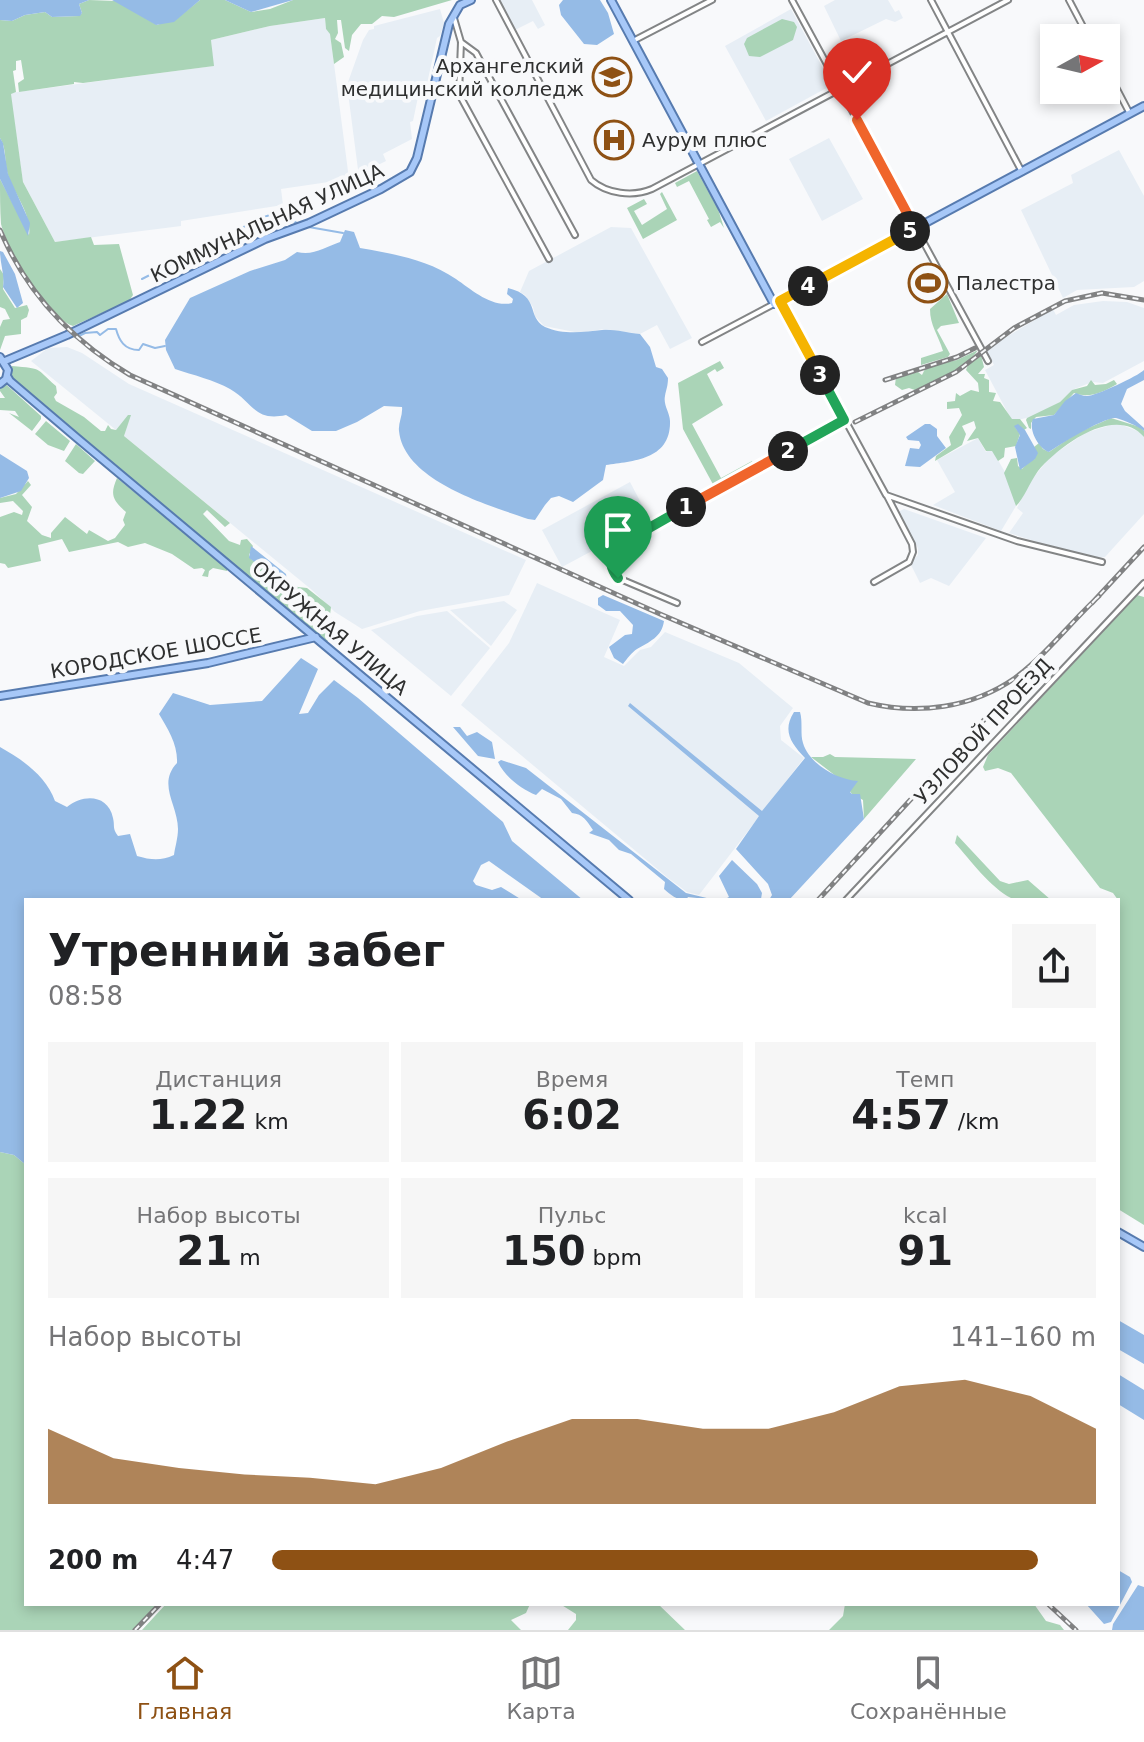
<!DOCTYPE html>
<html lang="ru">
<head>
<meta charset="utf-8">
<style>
	:root { --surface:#fff; --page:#f6f6f6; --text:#202124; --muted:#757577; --line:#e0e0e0; --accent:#8e5114 }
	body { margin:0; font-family:"DejaVu Sans",sans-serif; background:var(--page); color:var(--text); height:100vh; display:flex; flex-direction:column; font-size:30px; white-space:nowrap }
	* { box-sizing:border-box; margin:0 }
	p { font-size:26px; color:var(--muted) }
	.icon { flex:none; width:44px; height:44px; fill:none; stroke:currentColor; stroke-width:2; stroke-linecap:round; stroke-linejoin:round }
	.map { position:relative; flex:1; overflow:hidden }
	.details { position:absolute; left:24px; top:898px; width:1096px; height:708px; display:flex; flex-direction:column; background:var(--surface); border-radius:0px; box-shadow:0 4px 12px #0003 }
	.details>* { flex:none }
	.needle { width:52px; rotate:82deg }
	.fabs { position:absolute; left:1040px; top:24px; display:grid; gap:16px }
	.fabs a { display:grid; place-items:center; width:80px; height:80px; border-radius:0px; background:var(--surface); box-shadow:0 4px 12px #0003; font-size:40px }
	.pin { position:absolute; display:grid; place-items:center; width:68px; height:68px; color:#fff; margin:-82px -34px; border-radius:50% 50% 50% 0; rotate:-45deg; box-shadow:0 0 8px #0007 }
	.pin .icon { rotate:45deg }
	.km { position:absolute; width:40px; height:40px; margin:-20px; border-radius:50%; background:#222; color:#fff; font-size:22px; line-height:40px; text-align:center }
	.round { display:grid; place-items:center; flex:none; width:84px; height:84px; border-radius:0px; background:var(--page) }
	.summary { display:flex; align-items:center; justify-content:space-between; height:136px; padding:0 24px }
	h1 { font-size:44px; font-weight:600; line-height:60px }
	.metrics { display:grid; grid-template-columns:repeat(3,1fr); gap:12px; height:136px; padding:8px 24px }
	.metrics div { display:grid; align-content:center; border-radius:0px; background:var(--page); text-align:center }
	.metrics b { font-size:40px; font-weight:600 }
	.metrics small { font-size:22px; font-weight:400 }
	.metrics p { font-size:22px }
	.chart { height:224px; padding:16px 24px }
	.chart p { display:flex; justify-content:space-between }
	.chart svg { width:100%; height:144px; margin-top:8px; fill:var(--accent); opacity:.7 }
	ul { padding:0 24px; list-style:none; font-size:26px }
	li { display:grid; grid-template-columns:128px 96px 1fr; align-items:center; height:60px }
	li i { height:20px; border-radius:10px; background:var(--accent) }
	.dock { display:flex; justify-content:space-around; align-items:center; height:112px; border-top:2px solid var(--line); background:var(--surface); font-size:22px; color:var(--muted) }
	.dock a { display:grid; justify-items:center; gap:4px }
	.dock .current { color:var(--accent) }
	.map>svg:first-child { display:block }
</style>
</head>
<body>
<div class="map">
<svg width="1144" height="1630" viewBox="0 0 1144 1630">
	<rect width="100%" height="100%" fill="#f8f9fb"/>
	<path fill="#e7eef5" d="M498 0H532L545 25 538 29 533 21 515 30Z
		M835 0H888L895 12 899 10 903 18 895 22 886 19 841 41 824 6Z
		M440 9 444 23 440 36 437 38 425 93 418 97 413 121 410 122 412 139 383 154 386 161 376 166 379 173 367 178 364 187 360 185 347 85 363 40 369 30 374 29V26Z
		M791 9 832 85 766 121 725 46Z
		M325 18 326 29 330 33 349 179 281 189 283 205 181 221V226L55 242 23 182 10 93 213 66 211 40 270 26Z
		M829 138 863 199 822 221 789 159Z
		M1119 150 1144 196V281L1134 287 1077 290 1063 298 1021 210 1073 183 1071 175Z
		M611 227 631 228 692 338 670 349 657 325 640 334 604 329 580 333 544 326 535 316 533 307 525 295 520 292 529 271Z
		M1103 301 1127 302 1144 308V361L1103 383 1092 382 1072 390 1060 402 1031 417 1012 421 985 370 994 365 985 350 1053 309 1056 315 1074 305Z
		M67 347 82 353 129 384 526 560 509 595 420 611 362 629 335 612 312 590 124 436 130 415 116 430 31 361 48 348Z
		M1117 423 1140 432 1144 437V514L1105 557 1088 558 1009 533 1023 513 1017 508 1029 483 1050 457 1085 433Z
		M978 438 986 452 991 448 1009 479 1015 497 1016 506 1001 531 933 505 955 492 937 460Z
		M630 482 650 520 562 567 542 530Z
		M904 509 986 538 949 586 931 578 920 583 910 563 918 555V548L898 512Z
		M537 583 620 620 604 657 624 666 640 650 651 647 665 632 739 663 793 708 780 726 781 740 804 758 699 895 687 892 668 878 461 705 509 643Z
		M504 601 517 610 491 646 450 610Z
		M447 611 490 648 451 696 371 630 417 616Z"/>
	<path fill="#aad4b7" d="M89 0 116 1 157 25 180 16 200 0H225L251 12 270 9 293 0H452L394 17 382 16 372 24H361L352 35 349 51 345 48 341 20H337L338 33 335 39 341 43 344 57 334 64 330 34 326 29 325 18 270 26 211 40 214 66 83 83 74 82V84L19 92 18 83 24 79 21 60 16 61V70L13 71 16 92 11 94 23 182 55 242 91 237 94 245 119 244 133 295 129 301 73 326C46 317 8 251 1 224 0 210 0 193 0 179L29 235C32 215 14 193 8 175 4 162 7 149 0 138V20L12 21 25 15 45 12 52 17 79 16 82 13 79 4Z
		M782 19 794 22 797 27 793 40 760 57 749 56 744 44 747 38Z
		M697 171 718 209 724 228 720 222 711 227 707 220 709 219 689 181 677 187 675 183Z
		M662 192 677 220 643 239 627 208 644 199 647 204 634 211 642 225 667 209 660 194Z
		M0 269 4 275 3 289 15 308 27 305 29 310 27 317 21 320V334L5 336 0 350V327L3 320 10 319 5 309 0 307Z
		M947 294 959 323 941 326 937 330 950 354 948 357 921 365V358L943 351C938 334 930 326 930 309Z
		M978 350C966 369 936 381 915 390L909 388 902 390 895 385 896 377 918 372 922 375 926 367 957 360Z
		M981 355 984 367 978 374H985L984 378 989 380V392L996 393 993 401 1000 402 1012 419H1020L1027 428 1024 430 1015 427 1020 434 1016 446 1005 448 1004 457 998 461 992 451H986L978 438 967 441 976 428 974 421 962 426 966 434 962 445 935 461 936 456 951 445 949 437 962 415 959 408 947 409V402L955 401 956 393 960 396 971 390 979 392 978 383 966 370 968 365Z
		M720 361 724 368 717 372 715 369 707 374 723 405 692 424 721 478 752 461 754 465 715 488 683 429 678 383Z
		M12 366C44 369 34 367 56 386L57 393 54 397 56 401 84 417 101 431H105L108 425 111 429 116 430 128 415H131L124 436 230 523 225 527 207 510 203 514 229 541 240 545 241 540 247 539 253 546 249 555 251 559 282 581H287L298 587 307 588 331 607 330 615 340 633 331 641H326L13 381 8 373Z
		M0 379 41 416V419L32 431 9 413 19 417 15 411 0 410V398H5L0 391Z
		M1091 380 1095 385 1106 384 1114 380 1117 384C1103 392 1090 399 1074 393L1054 415 1036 417 1031 423V429L1029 428 1026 420 1027 418 1060 402 1072 390 1087 386Z
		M1111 418 1140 427 1144 431V437C1115 404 1059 446 1038 471 1030 482 1023 500 1016 506L1004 473 1011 459 1017 458 1018 466 1022 469 1030 460 1035 459 1034 447 1039 443 1043 449 1049 452 1077 433Z
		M46 421 70 441 64 451 48 445 35 434Z
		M76 444 95 461 83 474 79 473 65 461Z
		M117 478 227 568V571L213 568 209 571 208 577 202 576 205 570 202 568 194 569 172 554 145 543 128 547 118 542 69 552 62 539 38 545 41 561 8 568 5 564 0 563V517L14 512 22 515 23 511 13 501 0 503V498L16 494 28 481 31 485 22 495 32 507 27 521 42 535 51 538V533L65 517 87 534 89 530 108 541 115 538 125 525 123 520 126 512C112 500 110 494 117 478Z
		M1137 595 1144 597V1225L1118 1209V900L1113 893 1100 888 1011 773 998 768 985 771 983 767 988 755Z
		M830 754 835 757 916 759 864 819 863 800 852 794 841 780 811 757H823Z
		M957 835 1000 881 1009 884 1028 880 1051 900C1039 900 1021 903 1011 898 991 888 970 860 955 843Z
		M0 1152 14 1155 26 1165V1604H157L133 1630H0Z
		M166 1604H530L526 1613 511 1620 521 1630H142Z
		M560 1604H658L685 1630H568L576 1620V1614Z
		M845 1604H1034L1046 1621 1060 1625 1064 1630H829L843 1616Z"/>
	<path fill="#95bbe6" d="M0 0H89L79 4 82 13 80 16 52 17 45 12 25 15 12 21 0 20Z
		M112 0H200L174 22 156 25Z
		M225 0H293L251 12Z
		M563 0H600L608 13 614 34 597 45 584 44 561 15 559 5Z
		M0 138 3 143 8 174 30 223 28 236 0 179Z
		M345 230 354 232 360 248C394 254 426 259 456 279 472 290 492 308 512 303L513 299 507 294 508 288C541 296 526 317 545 327 563 335 584 332 602 330 614 329 628 333 640 334L650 347 656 367 662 369 668 378C668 386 666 390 665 396 663 405 670 413 670 421 671 460 633 461 606 465L603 480 573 502 559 496 551 498 545 505 535 520 528 519C488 505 404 481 399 431 398 423 403 415 402 407L384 406 357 422 336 431H312L286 415C254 422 253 402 230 389 214 380 193 375 175 369L166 350 165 340 190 298 250 271 285 260 297 252C314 256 325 247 340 242Z
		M0 251 3 252 15 274 23 303 17 308 3 287C5 275 0 264 0 251Z
		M1144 370V380L1127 389 1121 404 1125 411 1144 428V431C1138 426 1124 420 1116 418 1106 416 1058 445 1049 452 1039 449 1028 430 1033 419L1054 415 1065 401 1076 393C1079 394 1083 396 1087 396 1096 396 1138 376 1144 370Z
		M925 424H930L937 429V436L946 448 920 467 905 466 910 448 919 449 921 445 919 441 908 440 906 437Z
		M1018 424 1025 430 1038 453 1035 459 1020 470 1015 447 1020 435 1014 426Z
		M0 454 27 471 29 478 21 491 0 498Z
		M251 546 286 574 287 581H282L249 558Z
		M603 595 664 621C662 637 649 642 637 649 632 652 627 659 623 664L614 658 609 647 625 635 632 634 633 625 620 611H606L598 605V598Z
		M301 658 318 669 299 714 308 713 319 695 334 680 358 698 503 822 512 841 583 900H544L489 861 481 865 473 881 476 885 492 890 501 887 522 900H26V1165L14 1155 0 1152V747C23 760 46 776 55 801L67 807C83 794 108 794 113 818 115 826 112 828 118 836L130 834 137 856C151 860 161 861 174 855 175 847 178 838 178 829 178 805 157 784 177 763 178 745 168 729 159 714L173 693 210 705 262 701Z
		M630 703 762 811 805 758C791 743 782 731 794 712H800C803 722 800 734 803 743 809 764 838 780 858 781L850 792 852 794H860L864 819 789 900H769L772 895 768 884 736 849 759 816 628 706Z
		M453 727H460L467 736 477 732 492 742 495 759 478 756Z
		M501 760 526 768 686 893 715 900 688 897 686 900C676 900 671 895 664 889L665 882 631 854 619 850 609 840 589 833 593 830C587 821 583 814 572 813L561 799 542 789 536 795C521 789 505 777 498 762Z
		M732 860 757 884 762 893 761 899 723 900 729 897 719 876Z
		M1118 1320 1144 1335V1364L1118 1349Z
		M1118 1374 1144 1390V1420L1118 1404Z
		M1118 1570 1130 1577 1132 1582 1111 1622 1104 1624 1086 1604H1118Z
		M1138 1585 1144 1587V1630H1112L1113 1624Z"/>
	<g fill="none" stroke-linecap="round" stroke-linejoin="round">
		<path stroke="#95bbe6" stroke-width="2" d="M303 226 343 233
			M142 279 261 218 276 213 297 223
			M79 336 85 333 97 332 100 335 108 329H116C119 340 124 350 139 350L143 344 155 348 165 346"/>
		<g stroke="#838586" stroke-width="8">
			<path id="minor" d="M496 0 591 180C607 194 633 197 652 189L1008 0
				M792 0 988 361
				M931 0 1022 172
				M1069 0 1089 38
				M454 18 461 42 459 94 549 259
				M633 41 712 0
				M461 42 476 53 575 235
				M1106 68 1130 114
				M780 301 886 495 1017 541 1102 562
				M702 342 774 304
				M874 582 909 562 913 552 912 544 887 496
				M677 603 618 578C611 569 608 558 614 548L844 420
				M846 900 1144 583"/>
		</g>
		<g stroke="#577baf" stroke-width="10">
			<path id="major" d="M611 0 774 304 1144 106
				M0 357 8 370 6 379 0 384
				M5 361 67 335 265 239 309 223 381 189 410 172 417 158 449 24 460 5 471 0
				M7 376 10 381 77 438 629 900
				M0 696 208 663 316 637
				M1118 1232 1144 1247"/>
		</g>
		<use href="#minor" stroke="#fff" stroke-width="4"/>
		<use href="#major" stroke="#a7c8f8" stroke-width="6"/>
		<g stroke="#818283" stroke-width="5">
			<path id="rail" d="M0 230C27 294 71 340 130 375L660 614 868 703C918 715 972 708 1015 678 1046 655 1071 622 1099 596
				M885 380 957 357 975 348
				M855 422 956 372 1014 328 1065 301 1102 293 1144 300
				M1092 603 1144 547
				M818 900 1019 682
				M1048 1604 1076 1630
				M135 1630 160 1604"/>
		</g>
		<use href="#rail" stroke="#f8f9fb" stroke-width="2" stroke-dasharray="6" stroke-linecap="butt"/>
	</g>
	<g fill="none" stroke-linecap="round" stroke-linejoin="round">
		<g stroke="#fff" stroke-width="16">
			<path id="split-1" d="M618 578C611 569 608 558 614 548L686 507"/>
		</g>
		<g stroke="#fff" stroke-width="16">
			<path id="split-2" d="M686 507 788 451"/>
		</g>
		<g stroke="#fff" stroke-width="16">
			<path id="split-3" d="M788 451 844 420 820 375"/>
		</g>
		<g stroke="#fff" stroke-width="16">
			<path id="split-4" d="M808 286 780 301 820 375"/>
		</g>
		<g stroke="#fff" stroke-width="16">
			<path id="split-5" d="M808 286 910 231"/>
		</g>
		<g stroke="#fff" stroke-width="16">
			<path id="split-6" d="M857 120 915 228 910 231"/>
		</g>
		<use href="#split-1" stroke="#22a559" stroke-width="10"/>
		<use href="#split-2" stroke="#f0652b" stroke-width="10"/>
		<use href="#split-3" stroke="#22a559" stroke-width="10"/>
		<use href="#split-4" stroke="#f5b400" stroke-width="10"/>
		<use href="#split-5" stroke="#f5b400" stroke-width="10"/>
		<use href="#split-6" stroke="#f0652b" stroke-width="10"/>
	</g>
	<defs>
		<g id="university-ring" transform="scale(2)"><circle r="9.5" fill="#f8f9fb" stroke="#8e5114" stroke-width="1.5"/><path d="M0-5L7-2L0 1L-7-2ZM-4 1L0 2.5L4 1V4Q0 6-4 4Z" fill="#8e5114"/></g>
		<g id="hospital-ring" transform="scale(2)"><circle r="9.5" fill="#f8f9fb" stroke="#8e5114" stroke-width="1.5"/><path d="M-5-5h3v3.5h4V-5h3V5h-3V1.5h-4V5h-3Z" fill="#8e5114"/></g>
		<g id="stadium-ring" transform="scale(2)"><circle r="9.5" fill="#f8f9fb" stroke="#8e5114" stroke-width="1.5"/><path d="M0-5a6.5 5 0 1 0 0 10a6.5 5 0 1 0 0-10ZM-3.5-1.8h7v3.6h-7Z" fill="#8e5114"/></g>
	</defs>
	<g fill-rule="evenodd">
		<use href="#university-ring" x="612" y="77"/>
		<use href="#hospital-ring" x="614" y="140"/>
		<use href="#stadium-ring" x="928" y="283"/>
	</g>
	<g text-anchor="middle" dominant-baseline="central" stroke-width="8" stroke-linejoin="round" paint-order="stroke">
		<g font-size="20" fill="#2f3030" stroke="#f8f9fb" text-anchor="start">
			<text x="584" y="66" text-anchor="end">Архангелский<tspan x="584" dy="23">медицинский колледж</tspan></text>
			<text x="642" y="140">Аурум плюс</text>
			<text x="956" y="283">Палестра</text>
		</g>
		<g font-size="20" fill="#2f3030" stroke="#f8f9fb">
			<text transform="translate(267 223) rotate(-25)">КОММУНАЛЬНАЯ УЛИЦА</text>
			<text transform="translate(330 628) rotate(40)">ОКРУЖНАЯ УЛИЦА</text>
			<text transform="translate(156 653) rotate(-10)">КОРОДСКОЕ ШОССЕ</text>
			<text transform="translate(983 731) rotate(-47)">УЗЛОВОЙ ПРОЕЗД</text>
		</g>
	</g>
</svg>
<div class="fabs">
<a><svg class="needle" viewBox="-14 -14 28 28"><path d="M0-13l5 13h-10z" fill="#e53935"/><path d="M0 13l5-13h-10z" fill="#757577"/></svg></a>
</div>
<div class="pin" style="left:618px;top:578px;background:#1e9e55"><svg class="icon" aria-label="arrive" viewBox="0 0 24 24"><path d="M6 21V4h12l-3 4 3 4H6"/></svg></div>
<div class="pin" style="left:857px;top:120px;background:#d93025"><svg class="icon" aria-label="check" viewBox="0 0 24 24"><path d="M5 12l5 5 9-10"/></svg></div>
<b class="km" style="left:686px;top:507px">1</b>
<b class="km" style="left:788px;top:451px">2</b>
<b class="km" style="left:820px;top:375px">3</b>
<b class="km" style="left:808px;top:286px">4</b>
<b class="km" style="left:910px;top:231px">5</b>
<section class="details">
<div class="summary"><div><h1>Утренний забег</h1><p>08:58</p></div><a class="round"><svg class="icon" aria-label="share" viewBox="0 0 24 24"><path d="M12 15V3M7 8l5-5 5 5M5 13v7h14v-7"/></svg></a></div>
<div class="metrics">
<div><p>Дистанция</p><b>1.22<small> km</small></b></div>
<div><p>Время</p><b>6:02</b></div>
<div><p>Темп</p><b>4:57<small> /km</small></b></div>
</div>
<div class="metrics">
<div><p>Набор высоты</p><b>21<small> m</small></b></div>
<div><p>Пульс</p><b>150<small> bpm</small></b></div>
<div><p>kcal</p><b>91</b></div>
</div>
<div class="chart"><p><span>Набор высоты</span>141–160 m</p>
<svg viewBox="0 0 160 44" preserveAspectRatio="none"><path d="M0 44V21L10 30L20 33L30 35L40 36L50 38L60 33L70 25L80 18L90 18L100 21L110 21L120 16L130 8L140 6L150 11L160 21V44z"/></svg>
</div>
<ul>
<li><b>200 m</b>4:47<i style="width:93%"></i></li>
</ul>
</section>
</div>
<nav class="dock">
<a class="current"><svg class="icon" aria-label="home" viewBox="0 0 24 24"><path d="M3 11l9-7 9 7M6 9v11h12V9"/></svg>Главная</a>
<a><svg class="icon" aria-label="map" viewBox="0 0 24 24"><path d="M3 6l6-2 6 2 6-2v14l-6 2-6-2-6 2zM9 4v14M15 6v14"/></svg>Карта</a>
<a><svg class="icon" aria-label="saved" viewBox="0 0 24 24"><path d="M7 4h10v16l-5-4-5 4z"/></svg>Сохранённые</a>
</nav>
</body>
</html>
